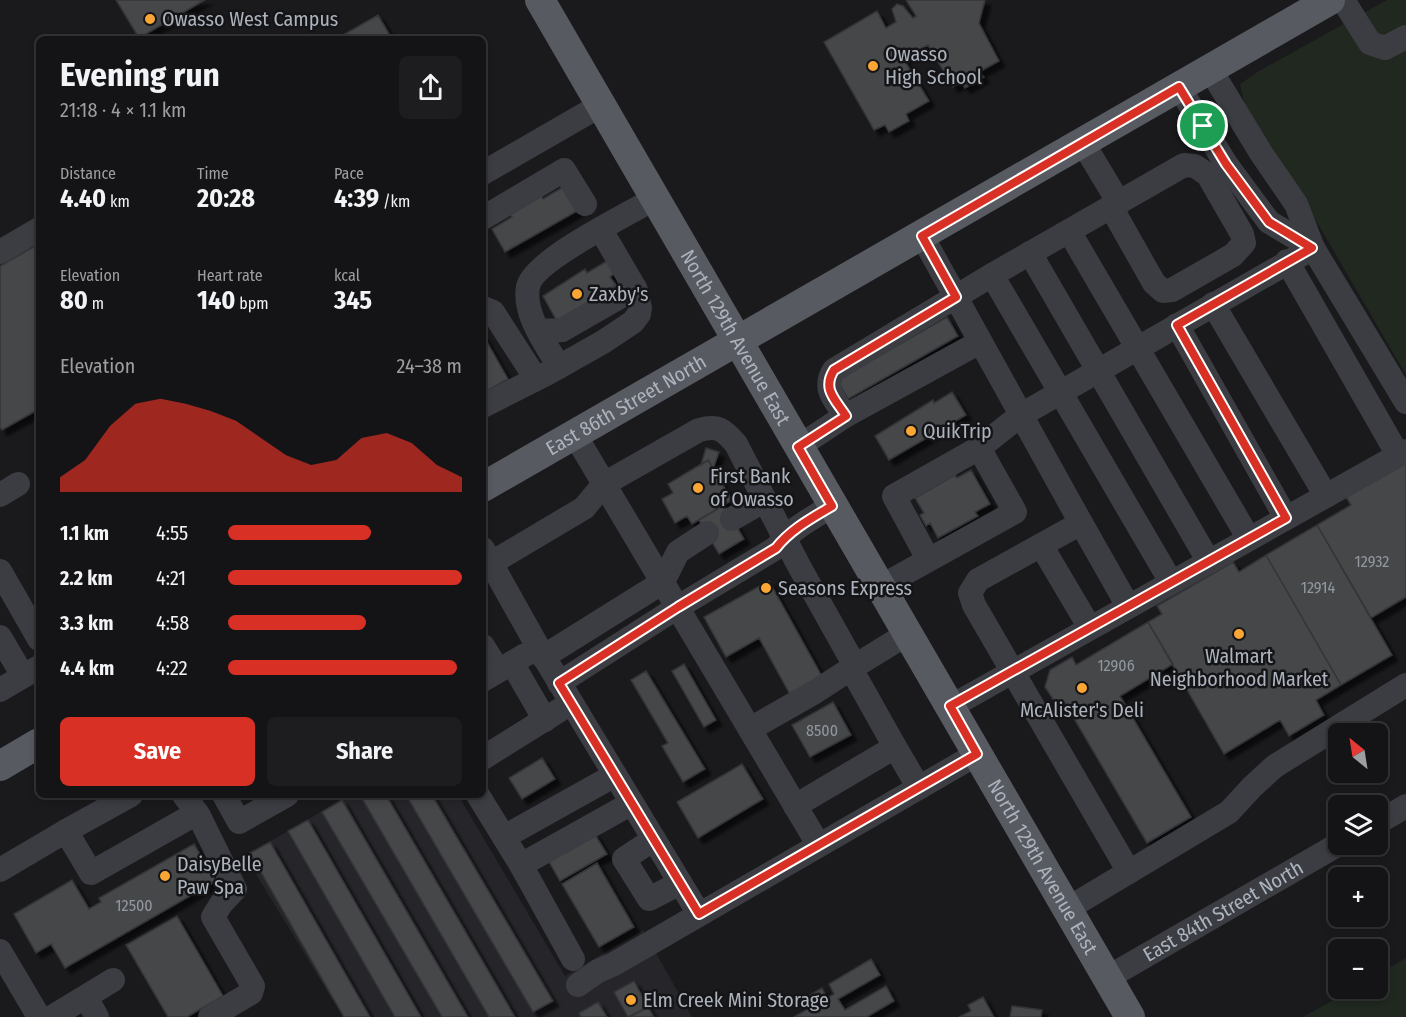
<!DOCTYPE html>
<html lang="en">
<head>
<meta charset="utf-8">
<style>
	:root { --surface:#141416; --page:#1d1d1f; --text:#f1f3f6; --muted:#9d9ea1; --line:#333335; --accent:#d93025 }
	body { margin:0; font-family:"Fira Sans Condensed",sans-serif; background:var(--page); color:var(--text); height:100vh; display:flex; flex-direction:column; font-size:22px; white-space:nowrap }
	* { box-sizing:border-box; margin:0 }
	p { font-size:20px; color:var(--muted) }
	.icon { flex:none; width:33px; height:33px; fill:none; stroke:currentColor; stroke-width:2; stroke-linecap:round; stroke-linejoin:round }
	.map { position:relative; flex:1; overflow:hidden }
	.side { position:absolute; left:36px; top:36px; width:450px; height:762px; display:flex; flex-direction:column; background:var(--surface); border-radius:9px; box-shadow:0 3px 9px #0003,0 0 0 2px var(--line) }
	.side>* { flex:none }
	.needle { width:39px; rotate:330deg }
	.fabs { position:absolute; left:1328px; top:723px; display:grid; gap:12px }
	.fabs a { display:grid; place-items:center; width:60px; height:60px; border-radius:9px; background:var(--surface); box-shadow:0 3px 9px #0003,0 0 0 2px var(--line); font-size:30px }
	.pin { position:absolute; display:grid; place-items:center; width:51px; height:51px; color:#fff; margin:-26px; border:3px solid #fff; border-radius:50%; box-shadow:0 2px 6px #0007 }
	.round { display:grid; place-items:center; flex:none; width:63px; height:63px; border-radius:9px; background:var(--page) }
	.summary { display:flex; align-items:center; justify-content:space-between; height:102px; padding:0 24px }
	h1 { font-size:33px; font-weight:700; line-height:45px }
	.metrics { display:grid; grid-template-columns:repeat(3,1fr); gap:9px; height:102px; padding:6px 24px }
	.metrics div { display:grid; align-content:center }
	.metrics b { font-size:26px; font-weight:700 }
	.metrics small { font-size:16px; font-weight:400 }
	.metrics p { font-size:16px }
	.chart { height:168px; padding:12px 24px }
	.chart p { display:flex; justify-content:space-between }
	.chart svg { width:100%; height:108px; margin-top:6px; fill:var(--accent); opacity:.7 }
	.cta { display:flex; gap:12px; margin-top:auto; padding:12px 24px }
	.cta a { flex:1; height:69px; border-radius:9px; background:var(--accent); color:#fff; font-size:24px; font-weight:700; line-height:69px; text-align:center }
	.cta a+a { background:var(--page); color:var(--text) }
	ul { padding:0 24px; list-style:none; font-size:20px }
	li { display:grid; grid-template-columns:96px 72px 1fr; align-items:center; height:45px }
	li i { height:15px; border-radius:8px; background:var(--accent) }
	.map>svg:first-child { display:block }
</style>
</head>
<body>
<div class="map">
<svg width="1406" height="1017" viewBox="0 0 1406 1017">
	<defs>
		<filter id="shadow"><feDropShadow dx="5.5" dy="5.5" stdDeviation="1.5" flood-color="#0009"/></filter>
	</defs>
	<rect width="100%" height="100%" fill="#1a1a1d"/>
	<path fill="#26262a" d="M350 795H458L565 976 643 930 692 1017H343L245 856Z"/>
	<path fill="#202820" d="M1387 0H1406V375L1321 229 1245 106 1240 84 1259 71Z
		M1406 958V1017H1303L1353 989 1377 988V975Z"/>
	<path fill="#44464a" stroke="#343539" stroke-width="1.5" filter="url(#shadow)" d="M116 0H205L139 38Z
		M906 0H985L979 23 999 61 979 72 984 77 965 88 961 82 953 87 928 45 903 58 929 101 906 114 909 121 889 132 885 125 874 130 824 42 877 11 886 28 896 22 892 9 897 4 903 6 913 18 916 16Z
		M378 15 392 39H336Z
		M563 187 577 211 505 252 492 229 512 217 510 213 541 195 543 199Z
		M39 244V409L2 430 0 427V266Z
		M607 261 614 274 610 277 616 285 559 325 543 296 585 269 587 273Z
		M947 317 958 336 848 399 837 380Z
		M483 335 508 379 483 393Z
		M952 392 966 415 889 460 875 436 933 400 934 403Z
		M706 448 719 452 713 469 708 460 701 465Z
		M708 460 732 500 692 524 687 516 675 523 662 499 673 493 668 484Z
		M1406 462V597L1371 618 1317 525 1351 505 1346 497Z
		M971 470 990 504 975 512 978 516 938 538 930 523 926 526 920 515 924 513 915 498 955 475 957 478Z
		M724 505 744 539 719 554 699 520Z
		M1317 525 1392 655 1341 685 1266 555Z
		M1266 555 1341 685 1316 700 1324 715 1289 736 1280 720 1224 754 1148 622 1162 614 1157 606 1233 562 1239 572Z
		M769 581 824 680 792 698 759 638 726 657 704 617Z
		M1148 622 1173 664 1120 696 1191 817 1147 843 1065 703 1058 707 1045 687 1050 670 1072 657 1076 665Z
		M684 664 716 720 704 727 672 671Z
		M646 671 705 769 683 782 662 746 668 743 631 680Z
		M833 702 851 735 810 757 792 725Z
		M542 758 555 779 522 799 509 778Z
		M742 764 763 799 698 838 677 802Z
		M360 795H386L515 1017H489Z
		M406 795H432L553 1001 533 1012Z
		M342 800 468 1017H442L322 812Z
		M308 820 421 1017H395L288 831Z
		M594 833 607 854 560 881 548 860Z
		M270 842 370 1017H344L250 853Z
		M194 844 216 881 65 968 51 944 36 953 14 914 72 880 89 909 101 902 99 898Z
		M597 863 634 927 599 947 562 884Z
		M177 916 223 996 187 1017H168L126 945Z
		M871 959 880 975 838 999 845 1010 886 986 894 1001 867 1017H794L808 1009 803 999 822 988 827 998 834 994 829 984Z
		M634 981 648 1007 628 1017 614 992Z
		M983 997 994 1017H959L971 1011 968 1005Z
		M598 1002 607 1017H581L579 1013Z
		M1012 1006 1042 1010 1041 1017H1010Z
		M648 1007 654 1017H630Z"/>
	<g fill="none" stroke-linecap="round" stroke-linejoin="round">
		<g stroke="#3b3d42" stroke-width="24">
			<path d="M1343 0 1370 43 1385 48 1406 37"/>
			<path d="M1210 69 1261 153 1296 204 1313 248 1406 402"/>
			<path d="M1179 87 1226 164 1269 222 1313 248"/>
			<path d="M1083 143 1119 203"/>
			<path d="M483 173 601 105"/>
			<path d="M483 218 564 170 585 204"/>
			<path d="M1069 231 1249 539"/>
			<path d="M922 236 1081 523 978 580 970 593 974 605 1129 872"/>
			<path d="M0 252 39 229"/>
			<path d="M1030 253 1209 562"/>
			<path d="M1287 261 1398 455"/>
			<path d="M992 275 1171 582"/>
			<path d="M1213 304 1326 496"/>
			<path d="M483 308 493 312 536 379"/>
			<path d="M1177 325 1286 518"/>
			<path d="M539 331 562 330 635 288"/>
			<path d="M559 367C546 344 523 314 528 287 532 261 630 213 654 199"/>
			<path d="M483 406 548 373 603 342 633 322 639 314 640 308 636 290 601 230"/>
			<path d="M845 416C835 399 822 389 834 370L992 275 1184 165 1195 166 1208 175 1242 234 1244 243 1233 255 1172 290 1163 291 1154 283 1111 207"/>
			<path d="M575 435 818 844"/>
			<path d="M798 447 845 416 980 342"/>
			<path d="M0 495 18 484"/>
			<path d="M732 519 765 500"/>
			<path d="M1081 523 1128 606"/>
			<path d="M1041 545 1090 628"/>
			<path d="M483 549 538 647 699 914"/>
			<path d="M928 559 894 496 979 448 1021 415 1313 248"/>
			<path d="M483 568 584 508 604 484 699 430C718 425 723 429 736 444L799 566 855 666 907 634"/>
			<path d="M0 571 39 639"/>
			<path d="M880 587 1015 512 979 448"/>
			<path d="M0 637 23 676"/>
			<path d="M483 646 498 670"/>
			<path d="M543 657 663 582 678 552 707 533"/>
			<path d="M512 663 545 720"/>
			<path d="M483 680 525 655"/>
			<path d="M858 681 895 747"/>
			<path d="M559 683 678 607 776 548C791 529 812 518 832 506"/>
			<path d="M0 690 39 667"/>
			<path d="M950 707 1406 451"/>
			<path d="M750 729 815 692 855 666"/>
			<path d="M483 758 571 703"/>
			<path d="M184 795 199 816 235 889 221 904 213 917 253 986 251 993 210 1017"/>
			<path d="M224 795 239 822 287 795"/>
			<path d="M478 795 521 865 632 803"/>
			<path d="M795 806 895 747 919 788"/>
			<path d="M1377 823 1406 806"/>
			<path d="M66 831 91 873 197 813"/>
			<path d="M504 837 615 775"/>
			<path d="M654 839 624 859 649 899 680 883"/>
			<path d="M521 865 573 959"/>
			<path d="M0 870 66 831 131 795"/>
			<path d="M1067 909 1229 812 1252 787 1275 766 1406 685"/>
			<path d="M0 951 39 1017"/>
			<path id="s1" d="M1107 978 1339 844"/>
			<path d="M578 985 598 971 614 964 977 754"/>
			<path d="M86 997 97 1017"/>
			<path d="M52 1017 113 980"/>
		</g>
		<g stroke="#575a61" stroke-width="30">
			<path id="s2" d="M540 0 1130 1017"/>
			<path id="s3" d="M483 487 1330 0"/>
			<path d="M0 766 39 743"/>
		</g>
	</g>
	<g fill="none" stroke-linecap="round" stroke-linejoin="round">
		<g stroke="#fff" stroke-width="12">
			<path id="route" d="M1179 87 1226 164 1269 222 1312 248 1177 325 1286 518 950 706 977 754 699 914 559 683 678 607 776 548C791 529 812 518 832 506L798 447 846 416C835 399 822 389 834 370L956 297 922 236Z"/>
		</g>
		<use href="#route" stroke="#d93025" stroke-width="8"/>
	</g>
	<g fill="#faa635" stroke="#151518" stroke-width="2">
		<circle cx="150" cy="19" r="6"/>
		<circle cx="873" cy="66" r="6"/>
		<circle cx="577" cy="294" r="6"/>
		<circle cx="911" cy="431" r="6"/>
		<circle cx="698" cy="488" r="6"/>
		<circle cx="766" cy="588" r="6"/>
		<circle cx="1239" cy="634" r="6"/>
		<circle cx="1082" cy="688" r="6"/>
		<circle cx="165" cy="876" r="6"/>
		<circle cx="631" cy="1000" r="6"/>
	</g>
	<g text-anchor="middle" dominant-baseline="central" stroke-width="5" stroke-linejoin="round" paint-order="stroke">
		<g font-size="16" fill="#9298a0">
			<text x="1372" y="561">12932</text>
			<text x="1318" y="587">12914</text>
			<text x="1116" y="665">12906</text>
			<text x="822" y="730">8500</text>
			<text x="134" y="905">12500</text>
		</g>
		<g font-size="20" fill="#acb3bd" stroke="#151518" text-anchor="start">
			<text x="162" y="19">Owasso West Campus</text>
			<text x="885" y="54">Owasso<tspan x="885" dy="23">High School</tspan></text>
			<text x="589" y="294">Zaxby's</text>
			<text x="923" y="431">QuikTrip</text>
			<text x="710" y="476">First Bank<tspan x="710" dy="23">of Owasso</tspan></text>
			<text x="778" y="588">Seasons Express</text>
			<text x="1239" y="656" text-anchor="middle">Walmart<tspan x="1239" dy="23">Neighborhood Market</tspan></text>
			<text x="1082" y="710" text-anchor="middle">McAlister's Deli</text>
			<text x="177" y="864">DaisyBelle<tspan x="177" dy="23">Paw Spa</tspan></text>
			<text x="643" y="1000">Elm Creek Mini Storage</text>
		</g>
		<g font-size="20" fill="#acb3bd" stroke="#151518">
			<text stroke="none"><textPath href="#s2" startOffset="390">North 129th Avenue East</textPath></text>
			<text stroke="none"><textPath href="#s3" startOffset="165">East 86th Street North</textPath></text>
			<text stroke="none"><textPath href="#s2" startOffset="1002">North 129th Avenue East</textPath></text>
			<text stroke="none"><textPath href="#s1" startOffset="134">East 84th Street North</textPath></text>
		</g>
	</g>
</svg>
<div class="fabs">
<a><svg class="needle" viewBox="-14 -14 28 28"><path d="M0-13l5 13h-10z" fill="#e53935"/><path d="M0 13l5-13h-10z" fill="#9d9ea1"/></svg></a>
<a><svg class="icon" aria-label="layers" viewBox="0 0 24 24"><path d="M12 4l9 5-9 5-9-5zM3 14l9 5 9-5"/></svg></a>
<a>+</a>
<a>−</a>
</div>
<div class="pin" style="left:1203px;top:126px;background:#1e9e55"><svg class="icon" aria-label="arrive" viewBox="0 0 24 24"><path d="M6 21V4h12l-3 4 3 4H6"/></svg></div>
<section class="side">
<div class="summary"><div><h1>Evening run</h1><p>21:18 · 4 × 1.1 km</p></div><a class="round"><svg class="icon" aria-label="share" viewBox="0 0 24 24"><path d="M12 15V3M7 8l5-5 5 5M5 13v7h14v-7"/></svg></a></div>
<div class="metrics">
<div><p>Distance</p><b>4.40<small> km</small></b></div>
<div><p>Time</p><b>20:28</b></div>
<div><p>Pace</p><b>4:39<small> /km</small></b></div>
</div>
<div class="metrics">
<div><p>Elevation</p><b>80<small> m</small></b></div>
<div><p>Heart rate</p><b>140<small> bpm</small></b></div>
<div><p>kcal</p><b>345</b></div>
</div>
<div class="chart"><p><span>Elevation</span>24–38 m</p>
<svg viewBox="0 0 160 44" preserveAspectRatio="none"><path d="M0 44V38L10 31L20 17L30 8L40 6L50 8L60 11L70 15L80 22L90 29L100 33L110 31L120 22L130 20L140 24L150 33L160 38V44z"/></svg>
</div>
<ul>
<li><b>1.1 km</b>4:55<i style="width:61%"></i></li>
<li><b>2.2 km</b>4:21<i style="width:100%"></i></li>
<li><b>3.3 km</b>4:58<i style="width:59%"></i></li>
<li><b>4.4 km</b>4:22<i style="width:98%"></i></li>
</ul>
<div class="cta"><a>Save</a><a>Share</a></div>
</section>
</div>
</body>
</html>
